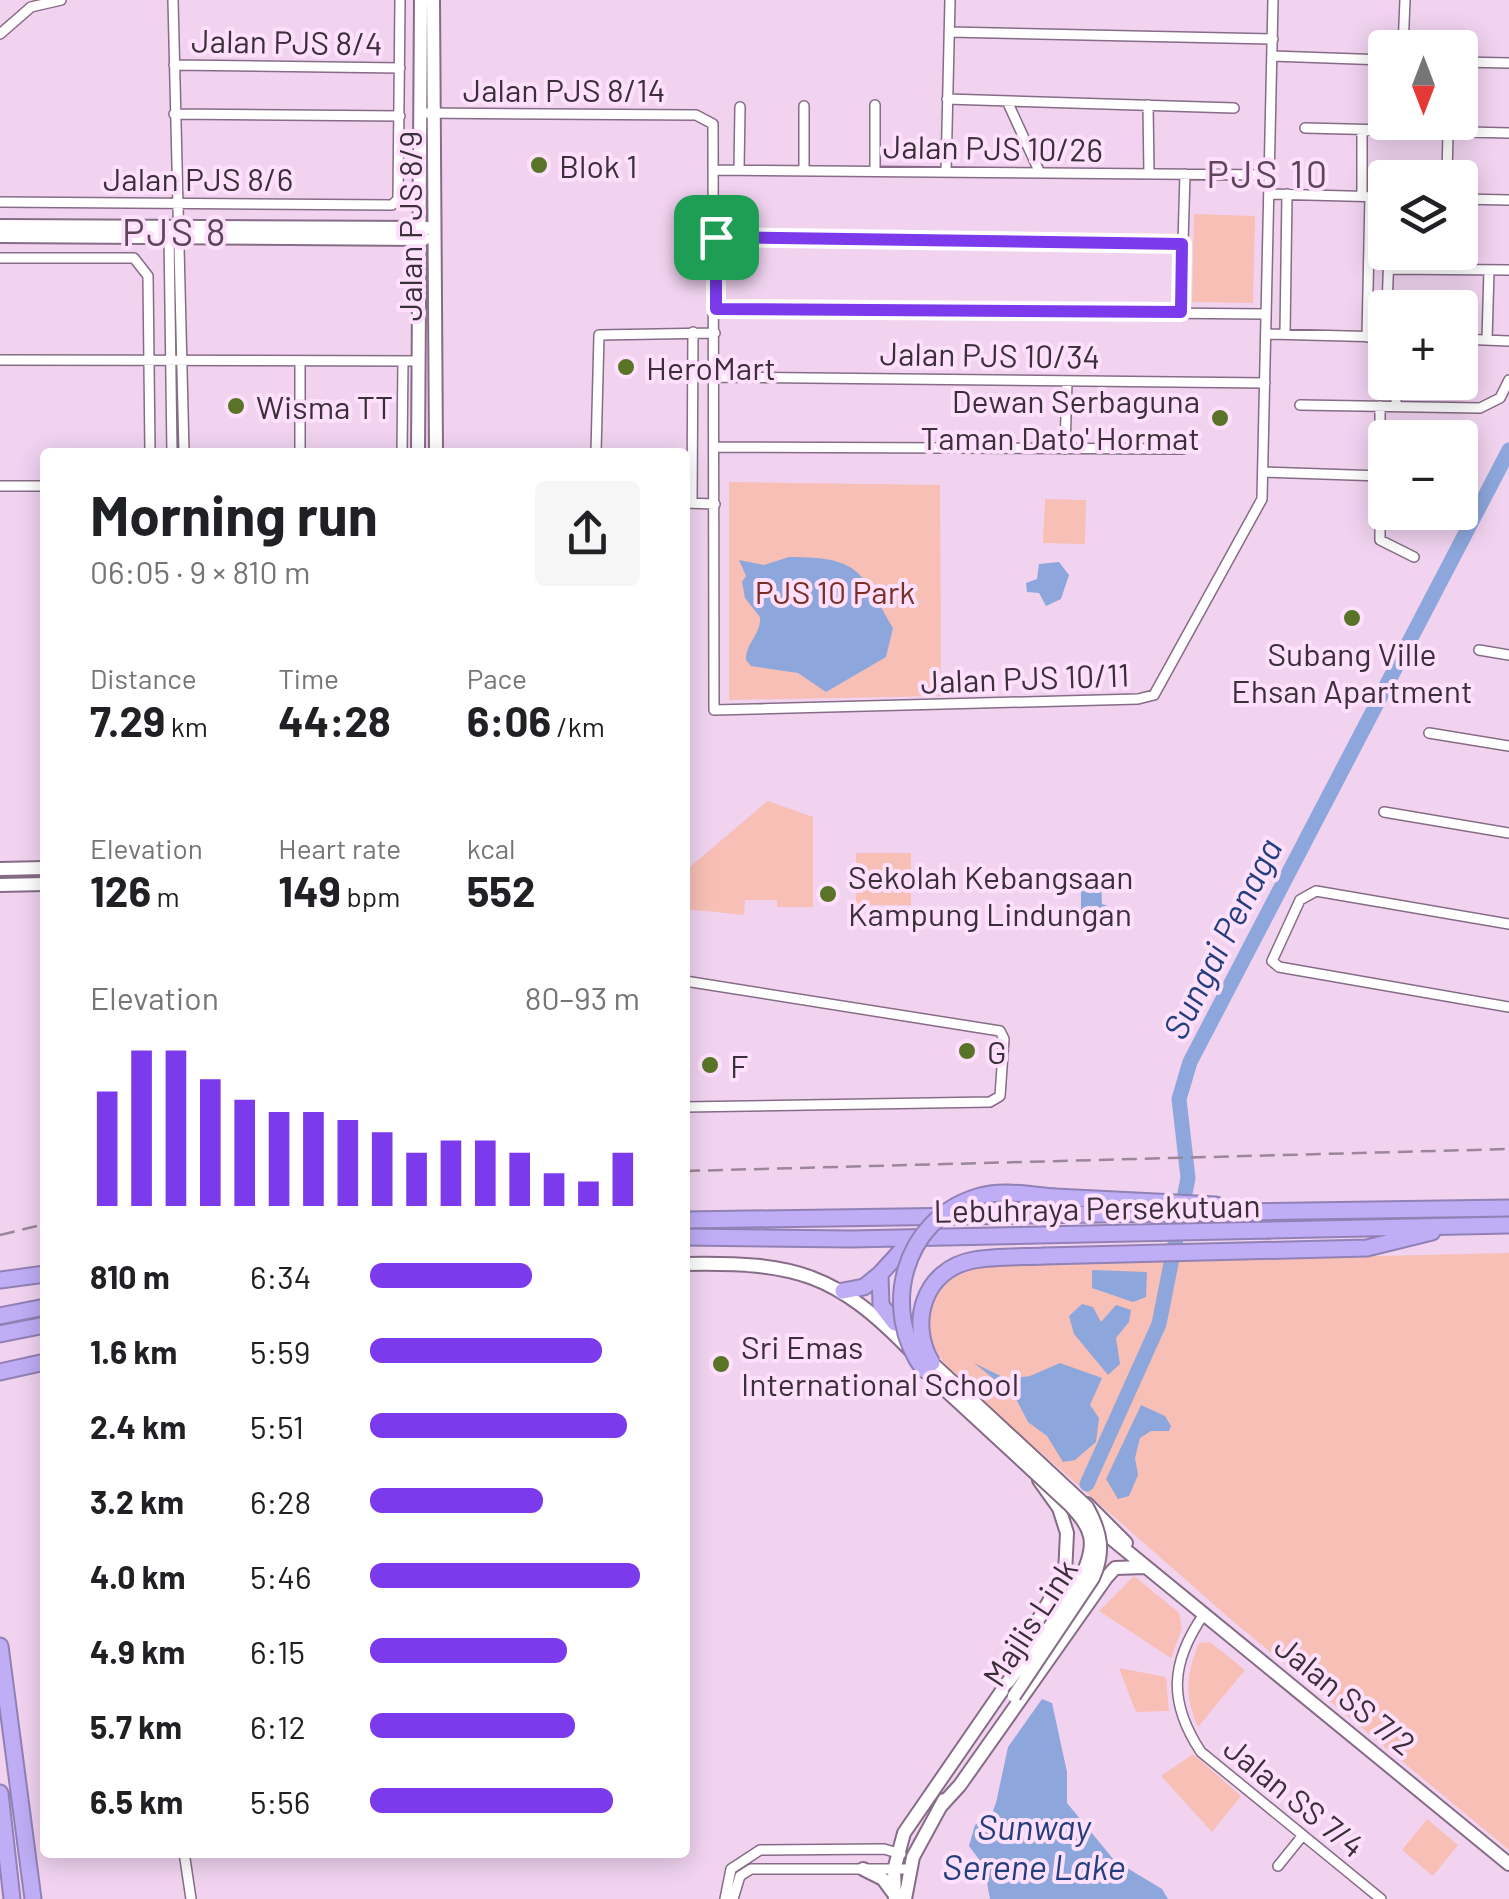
<!DOCTYPE html>
<html lang="en">
<head>
<meta charset="utf-8">
<style>
	:root { --surface:#fff; --page:#f6f6f6; --text:#202124; --muted:#757577; --accent:#7c3aed }
	body { margin:0; font-family:Barlow,sans-serif; background:var(--page); color:var(--text); height:100vh; display:flex; flex-direction:column; font-size:38px; white-space:nowrap }
	* { box-sizing:border-box; margin:0 }
	p { font-size:32px; color:var(--muted) }
	.icon { flex:none; width:55px; height:55px; fill:none; stroke:currentColor; stroke-width:2; stroke-linecap:round; stroke-linejoin:round }
	.map { position:relative; flex:1; overflow:hidden }
	.drawer { position:absolute; left:40px; top:448px; width:650px; height:1410px; display:flex; flex-direction:column; background:var(--surface); border-radius:10px; box-shadow:0 5px 25px #0003 }
	.drawer>* { flex:none }
	.needle { width:65px; rotate:180deg }
	.tools { position:absolute; left:1368px; top:30px; display:grid; gap:20px }
	.tools a { display:grid; place-items:center; width:110px; height:110px; border-radius:10px; background:var(--surface); box-shadow:0 5px 25px #0003; font-size:50px }
	.pin { position:absolute; display:grid; place-items:center; width:85px; height:85px; color:#fff; margin:-42px; border-radius:20px; box-shadow:0 5px 15px #0006 }
	.round { display:grid; place-items:center; flex:none; width:105px; height:105px; border-radius:10px; background:var(--page) }
	.summary { display:flex; align-items:center; justify-content:space-between; height:170px; padding:0 50px }
	h1 { font-size:55px; font-weight:700; line-height:75px }
	.figures { display:grid; grid-template-columns:repeat(3,1fr); gap:15px; height:170px; padding:10px 50px }
	.figures div { display:grid; align-content:center }
	.figures b { font-size:42px; font-weight:700 }
	.figures small { font-size:28px; font-weight:400 }
	.figures p { font-size:28px }
	.chart { height:280px; padding:20px 50px }
	.chart p { display:flex; justify-content:space-between }
	.chart svg { width:100%; height:180px; margin-top:10px; stroke:var(--accent); stroke-width:6 }
	ul { padding:0 50px; list-style:none; font-size:32px }
	li { display:grid; grid-template-columns:160px 120px 1fr; align-items:center; height:75px }
	li i { height:25px; border-radius:12px; background:var(--accent) }
	.map>svg:first-child { display:block }
</style>
</head>
<body>
<div class="map">
<svg width="1509" height="1899" viewBox="0 0 1509 1899">
	<rect width="100%" height="100%" fill="#f1d3f0"/>
	<path fill="#f7bfb5" d="M1194 214 1255 216 1253 303 1192 302Z
		M729 482 940 485 941 696 729 700Z
		M1045 499 1086 500 1085 544 1043 543Z
		M768 801 813 817V907H777V900H745L744 915 685 909V871Z
		M856 853H911V905H856Z
		M1509 1253V1850L1228 1617 955 1377C908 1322 921 1278 993 1265Z
		M1134 1576 1179 1613 1182 1628 1171 1658 1099 1611Z
		M1210 1642 1245 1670 1198 1727C1184 1694 1186 1676 1199 1643Z
		M1119 1668 1166 1677 1169 1711 1136 1712Z
		M1193 1754 1241 1796 1212 1832 1161 1776Z
		M1427 1819 1458 1845 1433 1876 1402 1850Z"/>
	<path fill="#8da7dc" d="M789 557C863 557 861 573 893 628L886 657 826 692 798 673 751 666 746 660C746 642 761 635 760 617L745 598 742 582 746 576 739 560 764 565Z
		M1059 562 1069 575 1061 599 1046 606 1039 593 1027 592 1026 583 1037 579 1039 564Z
		M1101 880 1102 904 1119 910 1125 928H1081V881Z
		M1092 1270 1147 1272 1146 1297 1133 1302 1092 1288Z
		M1082 1304 1093 1307 1101 1322 1116 1305 1131 1310 1129 1322 1116 1338 1120 1364 1108 1375 1074 1334 1069 1316Z
		M974 1363 1007 1379 1030 1376 1060 1363 1102 1378 1090 1405 1099 1418 1096 1442 1075 1460 1063 1462 1047 1436 1028 1422 1014 1395Z
		M1141 1405 1165 1416 1171 1426 1169 1431H1151L1140 1438 1135 1458 1138 1475 1129 1496 1118 1499 1106 1479Z
		M1042 1699 1052 1703 1067 1772V1803L1114 1860 1162 1889 1168 1899H990L984 1866 969 1846 975 1825 992 1813 996 1803 1008 1747Z"/>
	<g fill="none" stroke-linecap="round" stroke-linejoin="round">
		<path stroke="#8da7dc" stroke-width="15" d="M1087 1484 1159 1324 1188 1178 1179 1099 1190 1062 1509 450"/>
		<g stroke="#866c86" stroke-width="12">
			<path id="street" d="M173 0 184 452
				M949 32 1273 39
				M0 34 31 7 61 0
				M1403 48 1405 0
				M1272 56 1385 60
				M1460 62 1509 63
				M174 65 400 68
				M947 99 1234 108
				M1007 101 1040 173
				M875 105V171
				M1148 105 1149 174
				M421 113 696 115 713 124 714 710 1138 699 1154 695 1262 499 1273 0
				M174 114 400 116
				M1305 128 1509 133
				M716 170 1270 175
				M739 170 740 107
				M804 170V106
				M946 172 950 0
				M1447 178 1448 132
				M1269 194 1385 197
				M1362 196V130
				M1460 199 1509 200
				M0 202 392 205 398 199 400 0
				M169 233 172 452
				M716 237 1183 244
				M0 258H134L148 276 150 452
				M1389 269 1509 270
				M1387 308 1389 252
				M715 309 1266 314
				M1181 312 1185 174
				M1266 334 1385 337
				M1285 334 1287 194
				M1367 337 1370 196
				M1460 339 1509 341
				M1487 340 1489 270
				M0 360 419 361
				M715 377 1265 383
				M1300 405 1480 408 1500 398 1509 380
				M1380 406V540L1414 557
				M1396 406V382
				M715 447 1183 449
				M1065 449 1067 381
				M300 452V361
				M402 452 403 361
				M596 452 599 335 715 333
				M1263 472 1382 476
				M1460 478H1462
				M0 486H45
				M685 503 715 504
				M692 503 693 332
				M1479 650 1509 655
				M1429 733 1509 746
				M1384 812 1509 833
				M1509 924 1316 891 1300 900 1272 961 1279 967 1509 1007
				M685 981 1000 1031 1004 1039 1000 1096 990 1102 685 1107
				M1204 1614C1170 1663 1168 1702 1201 1752L1381 1899
				M184 1852 191 1899
				M1278 1866 1303 1835
				M725 1899 731 1869 760 1850 884 1849 901 1854
				M733 1899 740 1876 751 1869H910"/>
		</g>
		<g stroke="#866c86" stroke-width="16">
			<path id="secondary" d="M433 0 436 452
				M0 226 427 228
				M0 236 424 239
				M418 452 421 0
				M0 869 45 868
				M0 885 45 884
				M685 1264C796 1262 836 1273 913 1353
				M1087 1504 1126 1543
				M1095 1525 1509 1864
				M940 1807 960 1785 1106 1578 1115 1568 1145 1567
				M863 1869 883 1879 894 1894
				M895 1899 894 1870 904 1833 1008 1682 1020 1651 1065 1574 1067 1533 1059 1508 1039 1480
				M905 1899 913 1857 944 1800"/>
		</g>
		<g stroke="#9181b4" stroke-width="19">
			<path id="highway" d="M1055 1197 1216 1205
				M685 1220 1509 1208
				M685 1237 851 1239 1509 1225
				M1044 1256 1367 1248 1432 1232
				M0 1280 45 1274
				M843 1291 864 1287 880 1274
				M0 1316 45 1307
				M895 1323 881 1305 880 1274 913 1238
				M0 1334 45 1325
				M0 1372 45 1362
				M0 1646 33 1899
				M0 1793 12 1899"/>
		</g>
		<use href="#street" stroke="#fff" stroke-width="9"/>
		<use href="#secondary" stroke="#fff" stroke-width="12"/>
		<use href="#highway" stroke="#bfadf5" stroke-width="15"/>
		<path stroke="#9b869a" stroke-width="2.5" stroke-dasharray="15 8" stroke-linecap="butt" d="M685 1171 1509 1149
			M0 1235 45 1224"/>
		<g stroke="#866c86" stroke-width="16" stroke-linecap="butt">
			<path id="secondary-bridge" d="M932 1363 1087 1507C1101 1532 1105 1552 1093 1578L1014 1696
				M924 1370 1069 1504C1078 1514 1087 1523 1090 1536 1099 1574 1031 1650 1008 1682"/>
		</g>
		<g stroke="#9181b4" stroke-width="19" stroke-linecap="butt">
			<path id="highway-bridge" d="M932 1363C908 1324 923 1269 974 1260 996 1256 1021 1257 1044 1256
				M924 1370C880 1311 902 1220 977 1197 1002 1189 1030 1195 1055 1197"/>
		</g>
		<use href="#secondary-bridge" stroke="#fff" stroke-width="12"/>
		<use href="#highway-bridge" stroke="#bfadf5" stroke-width="15"/>
	</g>
	<g fill="none" stroke-linecap="round" stroke-linejoin="round">
		<g stroke="#fff" stroke-width="20">
			<path id="route" d="M716 237 1182 244 1181 312 716 309Z"/>
		</g>
		<use href="#route" stroke="#7c3aed" stroke-width="12"/>
	</g>
	<g fill="#5a7427" stroke="#fee0fd" stroke-width="4">
		<circle cx="539" cy="165" r="10"/>
		<circle cx="626" cy="367" r="10"/>
		<circle cx="236" cy="406" r="10"/>
		<circle cx="1220" cy="418" r="10"/>
		<circle cx="1352" cy="618" r="10"/>
		<circle cx="828" cy="894" r="10"/>
		<circle cx="967" cy="1051" r="10"/>
		<circle cx="710" cy="1065" r="10"/>
		<circle cx="721" cy="1364" r="10"/>
	</g>
	<g text-anchor="middle" dominant-baseline="central" stroke-width="8" stroke-linejoin="round" paint-order="stroke">
		<g font-size="32" fill="#3b2f3a" stroke="#fee0fd">
			<text transform="translate(287 41) rotate(1)">Jalan PJS 8/4</text>
			<text x="564" y="89">Jalan PJS 8/14</text>
			<text transform="translate(993 147) rotate(1)">Jalan PJS 10/26</text>
			<text x="198" y="178">Jalan PJS 8/6</text>
			<text transform="translate(409 226) rotate(-90)">Jalan PJS 8/9</text>
			<text transform="translate(990 354) rotate(1)">Jalan PJS 10/34</text>
			<text transform="translate(1025 677) rotate(-2)">Jalan PJS 10/11</text>
			<text transform="translate(1097 1207) rotate(-1)">Lebuhraya Persekutuan</text>
			<text transform="translate(1029 1622) rotate(-57)">Majlis Link</text>
			<text transform="translate(1346 1694) rotate(39)">Jalan SS 7/2</text>
			<text transform="translate(1295 1796) rotate(39)">Jalan SS 7/4</text>
		</g>
		<g font-size="32" fill="#3b2f3a" stroke="#fee0fd" text-anchor="start">
			<text x="559" y="165">Blok 1</text>
			<text x="646" y="367">HeroMart</text>
			<text x="1200" y="400" text-anchor="end">Dewan Serbaguna<tspan x="1200" dy="37">Taman Dato' Hormat</tspan></text>
			<text x="256" y="406">Wisma TT</text>
			<text x="1352" y="653" text-anchor="middle">Subang Ville<tspan x="1352" dy="37">Ehsan Apartment</tspan></text>
			<text x="848" y="876">Sekolah Kebangsaan<tspan x="848" dy="37">Kampung Lindungan</tspan></text>
			<text x="987" y="1051">G</text>
			<text x="730" y="1065">F</text>
			<text x="741" y="1346">Sri Emas<tspan x="741" dy="37">International School</tspan></text>
		</g>
		<g font-size="32" fill="#7d2e22" stroke="#fee0fd">
			<text x="835" y="591">PJS 10 Park</text>
		</g>
		<g font-size="35" font-style="italic" fill="#233f7e" stroke="#fee0fd">
			<text transform="translate(1221 938) rotate(-63)">Sungai Penaga</text>
			<text x="1034" y="1826">Sunway<tspan x="1034" dy="40">Serene Lake</tspan></text>
		</g>
		<g font-size="38" letter-spacing="2.5" fill="#5d455c" stroke="#fee0fd">
			<text x="1268" y="173">PJS 10</text>
			<text x="175" y="231">PJS 8</text>
		</g>
	</g>
</svg>
<div class="tools">
<a><svg class="needle" viewBox="-14 -14 28 28"><path d="M0-13l5 13h-10z" fill="#e53935"/><path d="M0 13l5-13h-10z" fill="#757577"/></svg></a>
<a><svg class="icon" aria-label="layers" viewBox="0 0 24 24"><path d="M12 4l9 5-9 5-9-5zM3 14l9 5 9-5"/></svg></a>
<a>+</a>
<a>−</a>
</div>
<div class="pin" style="left:716px;top:237px;background:#1e9e55"><svg class="icon" aria-label="arrive" viewBox="0 0 24 24"><path d="M6 21V4h12l-3 4 3 4H6"/></svg></div>
<section class="drawer">
<div class="summary"><div><h1>Morning run</h1><p>06:05 · 9 × 810 m</p></div><a class="round"><svg class="icon" aria-label="share" viewBox="0 0 24 24"><path d="M12 15V3M7 8l5-5 5 5M5 13v7h14v-7"/></svg></a></div>
<div class="figures">
<div><p>Distance</p><b>7.29<small> km</small></b></div>
<div><p>Time</p><b>44:28</b></div>
<div><p>Pace</p><b>6:06<small> /km</small></b></div>
</div>
<div class="figures">
<div><p>Elevation</p><b>126<small> m</small></b></div>
<div><p>Heart rate</p><b>149<small> bpm</small></b></div>
<div><p>kcal</p><b>552</b></div>
</div>
<div class="chart"><p><span>Elevation</span>80–93 m</p>
<svg viewBox="0 0 160 44" preserveAspectRatio="none"><path d="M5 44V16M15 44V6M25 44V6M35 44V13M45 44V18M55 44V21M65 44V21M75 44V23M85 44V26M95 44V31M105 44V28M115 44V28M125 44V31M135 44V36M145 44V38M155 44V31"/></svg>
</div>
<ul>
<li><b>810 m</b>6:34<i style="width:60%"></i></li>
<li><b>1.6 km</b>5:59<i style="width:86%"></i></li>
<li><b>2.4 km</b>5:51<i style="width:95%"></i></li>
<li><b>3.2 km</b>6:28<i style="width:64%"></i></li>
<li><b>4.0 km</b>5:46<i style="width:100%"></i></li>
<li><b>4.9 km</b>6:15<i style="width:73%"></i></li>
<li><b>5.7 km</b>6:12<i style="width:76%"></i></li>
<li><b>6.5 km</b>5:56<i style="width:90%"></i></li>
</ul>
</section>
</div>
</body>
</html>
